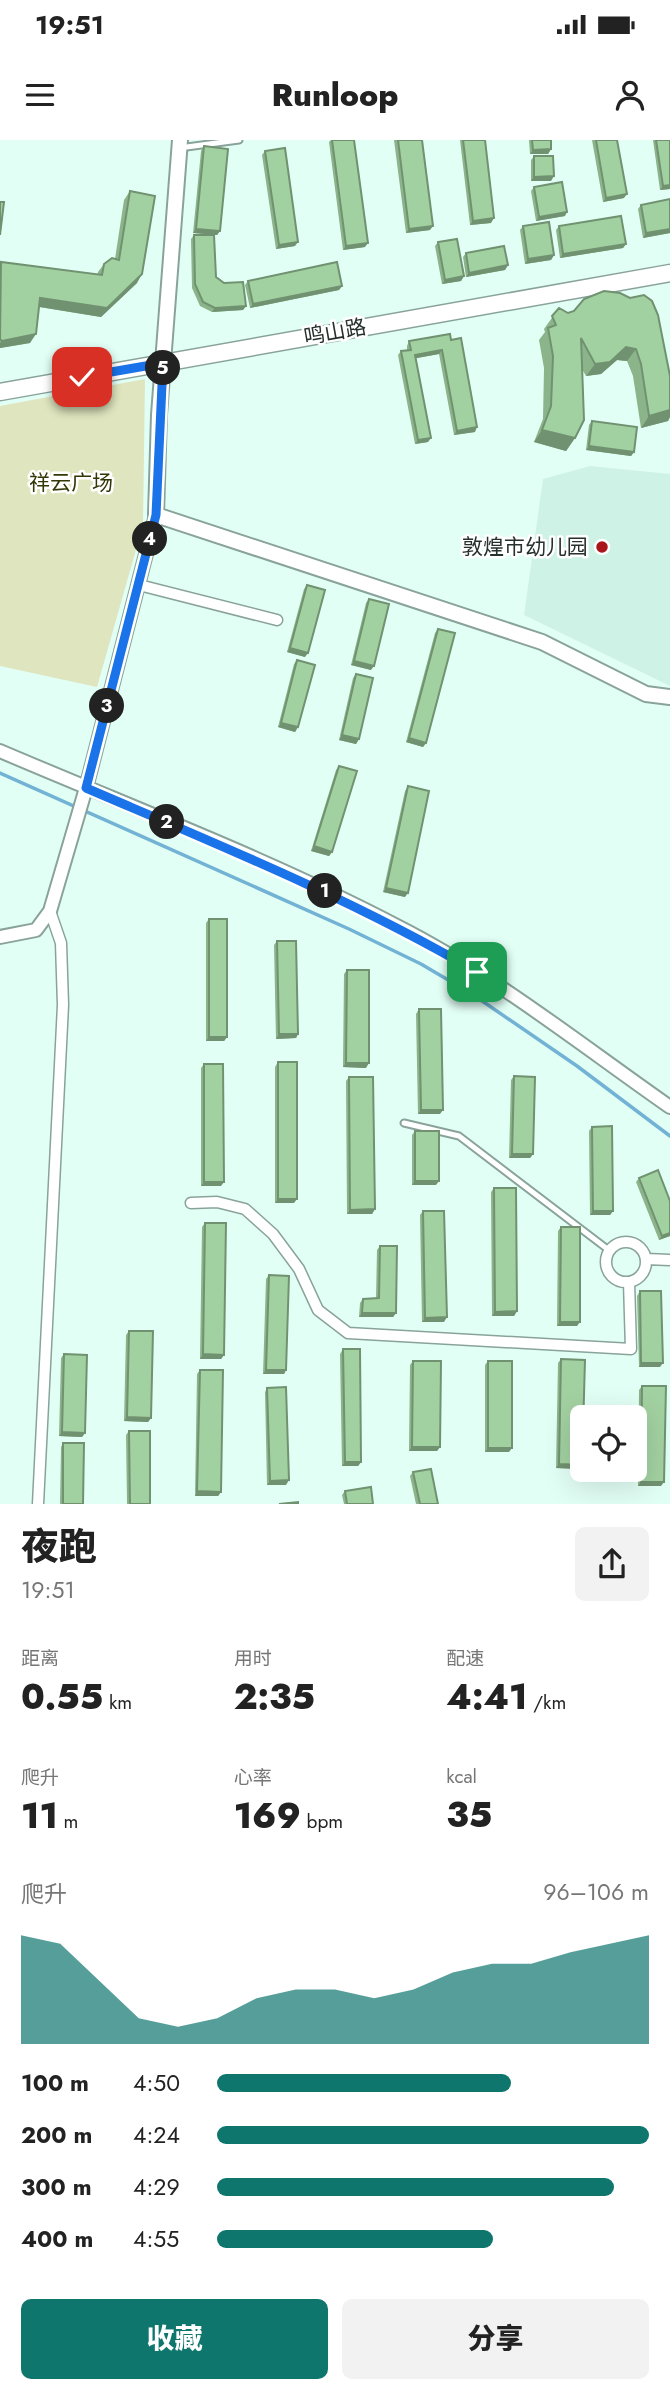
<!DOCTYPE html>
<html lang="zh">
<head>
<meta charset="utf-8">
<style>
	:root { --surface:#fff; --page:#f2f2f2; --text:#222; --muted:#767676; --accent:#0f766e }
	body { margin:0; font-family:Jost,"Noto Sans SC",sans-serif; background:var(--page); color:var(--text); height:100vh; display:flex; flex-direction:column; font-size:26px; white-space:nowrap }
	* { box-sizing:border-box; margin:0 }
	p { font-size:23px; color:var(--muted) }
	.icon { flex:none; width:38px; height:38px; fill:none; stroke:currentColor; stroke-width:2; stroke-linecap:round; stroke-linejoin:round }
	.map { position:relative; height:1364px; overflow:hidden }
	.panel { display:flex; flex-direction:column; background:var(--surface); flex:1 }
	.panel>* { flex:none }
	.fabs { position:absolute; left:570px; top:1265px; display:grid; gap:14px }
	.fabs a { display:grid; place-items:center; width:77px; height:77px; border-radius:10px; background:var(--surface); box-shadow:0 7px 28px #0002; font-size:35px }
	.pin { position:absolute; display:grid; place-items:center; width:60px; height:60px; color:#fff; margin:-30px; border-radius:14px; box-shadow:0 4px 10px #0006 }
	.km { position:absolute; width:35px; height:35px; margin:-18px; border-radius:50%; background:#222; color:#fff; font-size:19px; line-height:35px; text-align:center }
	.round { display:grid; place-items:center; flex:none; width:74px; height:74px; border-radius:10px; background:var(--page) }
	.headline { display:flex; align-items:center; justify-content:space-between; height:119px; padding:0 21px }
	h1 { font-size:38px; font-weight:800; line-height:52px }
	.metrics { display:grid; grid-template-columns:repeat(3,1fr); gap:10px; height:119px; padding:7px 21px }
	.metrics div { display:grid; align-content:center }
	.metrics b { font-size:35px; font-weight:800 }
	.metrics small { font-size:19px; font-weight:400 }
	.metrics p { font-size:19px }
	.chart { height:196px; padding:14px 21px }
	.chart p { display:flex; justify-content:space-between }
	.chart svg { width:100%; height:126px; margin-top:7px; fill:var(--accent); opacity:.7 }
	.action { display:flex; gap:14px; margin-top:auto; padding:14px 21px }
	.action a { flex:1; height:80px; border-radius:10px; background:var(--accent); color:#fff; font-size:28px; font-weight:800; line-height:80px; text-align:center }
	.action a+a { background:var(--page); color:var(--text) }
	ul { padding:0 21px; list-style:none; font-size:23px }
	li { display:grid; grid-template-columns:112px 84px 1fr; align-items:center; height:52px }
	li i { height:18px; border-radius:9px; background:var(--accent) }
	.status { display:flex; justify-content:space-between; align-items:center; height:49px; padding:0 35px; background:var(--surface); direction:ltr }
	.status svg { height:19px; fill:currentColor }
	header { display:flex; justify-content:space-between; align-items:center; height:91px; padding:0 21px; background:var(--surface); font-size:32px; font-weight:800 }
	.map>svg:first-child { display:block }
</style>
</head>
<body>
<div class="status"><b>19:51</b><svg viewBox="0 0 49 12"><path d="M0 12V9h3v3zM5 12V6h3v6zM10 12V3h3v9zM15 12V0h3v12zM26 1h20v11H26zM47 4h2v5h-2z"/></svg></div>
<header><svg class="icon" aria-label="menu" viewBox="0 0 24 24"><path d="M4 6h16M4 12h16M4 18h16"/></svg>Runloop<svg class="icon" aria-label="person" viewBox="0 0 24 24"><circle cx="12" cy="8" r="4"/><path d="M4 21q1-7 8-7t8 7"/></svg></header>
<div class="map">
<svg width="670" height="1364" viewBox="0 0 670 1364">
	<rect width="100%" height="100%" fill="#e2fff6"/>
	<path fill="#cef2e6" d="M590 326 670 334V546L524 475 543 339Z"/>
	<path fill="#dfe5be" d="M145 239 143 385 97 547 0 526V266Z"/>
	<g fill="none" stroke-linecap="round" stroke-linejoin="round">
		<path stroke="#72b2d4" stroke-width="3.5" d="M0 633 349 789 421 824 472 854 577 926 670 996"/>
		<g stroke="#89a39b" stroke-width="9">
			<path id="service" d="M179 8 239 0
				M404 983 459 996 610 1111"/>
		</g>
		<g stroke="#89a39b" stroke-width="13">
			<path id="minor" d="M139 445 277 480
				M191 1063 217 1062 245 1069 273 1094 299 1129 318 1170 348 1193 631 1209 629 1142
				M606 1122a20 20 0 1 1 40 0a20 20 0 1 1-40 0Z
				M646 1119 670 1120
				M38 1364 63 865 61 803 50 771"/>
		</g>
		<g stroke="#89a39b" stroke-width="16">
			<path id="tertiary" d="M0 611C133 668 269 719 397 786 494 835 581 905 670 967
				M0 797 36 790 50 771 86 648 156 375"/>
		</g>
		<g stroke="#89a39b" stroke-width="18">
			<path id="secondary" d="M180 0 159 275 156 375 542 502 646 554 670 557"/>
		</g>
		<g stroke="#89a39b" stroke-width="19">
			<path id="primary" d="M0 252 670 133"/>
		</g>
		<use href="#service" stroke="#fff" stroke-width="5"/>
		<use href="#minor" stroke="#fff" stroke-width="10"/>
		<use href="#tertiary" stroke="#fff" stroke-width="12"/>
		<use href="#secondary" stroke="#fff" stroke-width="14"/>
		<use href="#primary" stroke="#fff" stroke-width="16"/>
	</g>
	<path fill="#8bb48a" d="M331 0H354L365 107 343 110 329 2Z
		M394 0H422L430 90 406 93Z
		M460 0H485L491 83 470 85Z
		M529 0H551V9L548 14H530Z
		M592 0H617L624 58 603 62Z
		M653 0H670V49L660 50Z
		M204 6 220 91 217 95 193 93 201 11Z
		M265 11 295 106 276 109 262 15Z
		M534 16 551 41H531V20Z
		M534 47 565 76 536 81 531 51Z
		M130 51 137 143 101 177 39 167 30 203 0 208V122L97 135 98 132 104 124 115 119 124 60Z
		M670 59V93L643 98 638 69 641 65Z
		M523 86 554 115 551 120 525 124 520 90Z
		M559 86 626 104 623 108 560 118 556 90Z
		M194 95 216 137 246 166 243 170 212 172 200 166 192 148 191 99Z
		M438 102 464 136 461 141 442 144 435 106Z
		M466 113 508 125 505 130 466 137 463 117Z
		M248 141 342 146 339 150 250 168 245 145Z
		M584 159 670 236V277L668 281 641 288 633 236 627 221 617 220 601 234 586 236 582 229 575 298 566 311 534 302 543 279 544 228 539 200 545 192 544 189 559 168 568 173 574 171Z
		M450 194 475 292 454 295 439 214 416 218 428 302 415 304 398 215 401 211 407 210V206L409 201Z
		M592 281 634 312 631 316 586 310 589 285Z
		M307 445 305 517 287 512 304 449Z
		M369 459 371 530 351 525 366 463Z
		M438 489 426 603 423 607 406 602 435 493Z
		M297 520 298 587 295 592 278 587 294 524Z
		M356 534 359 599 356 604 339 600 353 538Z
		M339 626 332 712 329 716 311 711 336 630Z
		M408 646 405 757 383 752 405 651Z
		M209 779 227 897 224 901H206V783Z
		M277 801 298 894 296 898 276 899 274 805Z
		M347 830 366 928 343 927 344 834Z
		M419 869 440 974H418L416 874Z
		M278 922 294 1063H275V927Z
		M204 924 221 1046H201V928Z
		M514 936 533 1014 530 1018H509L511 940Z
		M349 937 375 1069 372 1074H347L346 941Z
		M592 987 613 1071 610 1075H590L589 991Z
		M415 991 436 1045H412V995Z
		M639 1038 670 1061V1096L659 1100 636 1042Z
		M494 1048 517 1171 514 1176H492L491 1052Z
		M423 1071 444 1182H422L420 1075Z
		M205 1083 224 1215 221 1219H200L202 1087Z
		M561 1087 577 1186H557L558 1091Z
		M380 1106 396 1173 393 1177H359L360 1163 363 1159 376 1158 377 1110Z
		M269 1135 286 1230 284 1234H263L266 1139Z
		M640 1151 660 1227H639L637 1156Z
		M129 1191 151 1278 148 1282 124 1281 126 1195Z
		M343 1209 361 1322 358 1326H342L340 1214Z
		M64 1214 85 1293 82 1297 59 1296 61 1218Z
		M561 1219 582 1325 579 1329 556 1328 558 1223Z
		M413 1221 440 1307 437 1311H409L410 1225Z
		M488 1221 509 1312H485V1225Z
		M200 1230 221 1352 218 1356H195L197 1234Z
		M642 1246 661 1346H638L639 1250Z
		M267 1248 286 1345H267L265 1252Z
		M129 1291 150 1364H127L126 1295Z
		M63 1303 83 1364H60L61 1307Z
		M413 1332 438 1364H416L410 1336Z
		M345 1351 373 1364H344L342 1355Z"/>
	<path fill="#719271" d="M551 9 548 14H530L533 10Z
		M554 36 551 41H531L534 37Z
		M670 45V49L660 50 663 46Z
		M627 54 624 58 603 62 606 58Z
		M567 72 565 76 536 81 539 77Z
		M494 78 491 83 470 85 473 81Z
		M433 86 430 90 406 93 409 89Z
		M196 89 220 91 217 95 193 93Z
		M670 89V93L643 98 646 93Z
		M298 102 295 106 276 109 279 105Z
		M368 103 365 107 343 110 346 106Z
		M626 104 623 108 560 118 563 114Z
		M554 115 551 120 525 124 528 119Z
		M508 125 505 130 466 137 469 133Z
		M142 134 137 143 101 177 34 166 40 158Z
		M464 136 461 141 442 144 445 140Z
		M342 146 339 150 250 168 253 164Z
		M246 166 243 170 212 172 215 168Z
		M36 194 30 203 0 208V203L2 201Z
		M626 207 636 209 627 221 617 220 601 234 586 236 595 224Z
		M442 210 439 214 412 219 415 215Z
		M670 270V277L668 281 641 288 649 276Z
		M477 287 475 292 454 295 457 291Z
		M542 290 575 298 566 311 534 302Z
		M431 298 428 302 415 304 418 300Z
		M589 306 634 312 631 316 586 310Z
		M290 508 308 513 305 517 287 512Z
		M354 521 374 526 371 530 351 525Z
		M281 583 298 587 295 592 278 587Z
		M342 595 359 599 356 604 339 600Z
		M409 598 426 603 423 607 406 602Z
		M314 706 332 712 329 716 311 711Z
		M386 748 408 753 405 757 383 752Z
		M279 894H298L296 898 276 899Z
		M209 897H227L224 901H206Z
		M346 923H369L366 928 343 927Z
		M421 970H443L440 974H418Z
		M512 1014H533L530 1018H509Z
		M415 1041H439L436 1045H412Z
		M204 1042H224L221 1046H201Z
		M278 1059H297L294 1063H275Z
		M375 1069 372 1074H347L350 1070Z
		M593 1071H613L610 1075H590Z
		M670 1093V1096L659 1100 662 1096Z
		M517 1171 514 1176H492L495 1172Z
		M362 1173H396L393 1177H359Z
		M447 1177 444 1182H422L425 1178Z
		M560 1182H580L577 1186H557Z
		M203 1214 224 1215 221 1219H200Z
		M641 1223H663L660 1227H639Z
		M266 1230H286L284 1234H263Z
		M127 1277 151 1278 148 1282 124 1281Z
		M62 1292 85 1293 82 1297 59 1296Z
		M412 1307H440L437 1311H409Z
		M488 1308H512L509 1312H485Z
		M345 1322H361L358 1326H342Z
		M559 1324 582 1325 579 1329 556 1328Z
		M289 1340 286 1345H267L270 1341Z
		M641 1342H664L661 1346H638Z
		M197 1351 221 1352 218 1356H195Z"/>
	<path fill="#a2d1a1" stroke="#719271" stroke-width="2" d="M332 0H354L368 103 346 106Z
		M398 0H422L433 86 409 89Z
		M463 0H485L494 78 473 81Z
		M532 0H551V9L533 10Z
		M596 0H617L627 54 606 58Z
		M656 0H670V45L663 46Z
		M204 6 228 9 220 91 196 89Z
		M285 8 298 102 279 105 265 11Z
		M534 16H553L554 36 534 37Z
		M562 42 567 72 539 77 534 47Z
		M130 51 155 56 142 134 107 168 40 158 36 194 2 201 0 199 1 122 102 135 104 124 112 118 119 120Z
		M670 59V89L646 93 641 65Z
		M0 62H4L0 95Z
		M621 76 626 104 563 114 559 86Z
		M549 82 554 115 528 119 523 86Z
		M194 95H214L216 137 224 143 243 142 246 166 215 168 203 162 195 144Z
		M457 99 464 136 445 140 438 102Z
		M504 106 508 125 469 133 466 113Z
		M337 122 342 146 253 164 248 141Z
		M604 151 620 153 630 158 644 155 652 161 658 175 670 236V270L649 276 641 224 636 209 626 207 610 222 595 224 581 198 584 280 575 298 542 290 551 266 553 216 548 188 556 185 552 176 559 168 568 173 574 171 584 159Z
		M450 194 451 200 461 198 477 287 457 291 442 210 415 215 431 298 418 300 401 211 411 210 409 201Z
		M592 281 637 287 634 312 589 306Z
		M307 445 325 450 308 513 290 508Z
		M369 459 389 464 374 526 354 521Z
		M438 489 455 493 426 603 409 598Z
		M297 520 315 525 298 587 281 583Z
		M356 534 373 538 359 599 342 595Z
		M339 626 357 631 332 712 314 706Z
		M408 646 429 651 408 753 386 748Z
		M209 779H227V897H209Z
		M277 801H296L298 894H279Z
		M347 830H369V923H346Z
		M419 869H441L443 970H421Z
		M278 922H297V1059H278Z
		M204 924H223L224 1042H204Z
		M514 936 535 937 533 1014H512Z
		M349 937H373L375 1069 350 1070Z
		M612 986 613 1071H593L592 987Z
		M415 991H439V1041H415Z
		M658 1030 670 1061V1093L662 1096 639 1038Z
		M494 1048H516L517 1171 495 1172Z
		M423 1071H444L447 1177 425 1178Z
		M205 1083H226L224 1215 203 1214Z
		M561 1087H580V1182H560Z
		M380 1106H397L396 1173H362L363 1159 379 1158Z
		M269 1135 289 1136 286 1230H266Z
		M640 1151H661L663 1223H641Z
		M129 1191H153L151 1278 127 1277Z
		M343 1209H360L361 1322H345Z
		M64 1214 87 1215 85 1293 62 1292Z
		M561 1219 585 1220 582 1325 559 1324Z
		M413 1221H441L440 1307H412Z
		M488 1221H512V1308H488Z
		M200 1230H223L221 1352 197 1351Z
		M642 1246H666L664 1342H641Z
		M286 1247 289 1340 270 1341 267 1248Z
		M129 1291H150V1364H130Z
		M63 1303H84L83 1364H63Z
		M431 1329 438 1364H420L413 1332Z
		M371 1347 373 1364H347L345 1351Z
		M298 1362V1364H279Z"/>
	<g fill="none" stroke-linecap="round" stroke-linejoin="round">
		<g stroke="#fff" stroke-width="14">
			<path id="route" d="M82 237 163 223 156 375 86 648C219 705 352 759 477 832"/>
		</g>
		<use href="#route" stroke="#1a73e8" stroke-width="9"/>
	</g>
	<circle fill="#a9151b" stroke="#fff" stroke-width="2.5" cx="602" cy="407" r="7"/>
	<g text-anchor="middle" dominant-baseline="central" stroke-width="5" stroke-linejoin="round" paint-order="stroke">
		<g font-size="21" fill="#26302d" stroke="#fff">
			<text transform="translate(335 192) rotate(-10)">鸣山路</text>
		</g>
		<g font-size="21" fill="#333706" stroke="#fff">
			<text x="71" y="343">祥云广场</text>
		</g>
		<g font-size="21" fill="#26302d" stroke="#fff" text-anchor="end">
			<text x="588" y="407">敦煌市幼儿园</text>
		</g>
	</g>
</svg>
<div class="fabs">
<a><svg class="icon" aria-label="locate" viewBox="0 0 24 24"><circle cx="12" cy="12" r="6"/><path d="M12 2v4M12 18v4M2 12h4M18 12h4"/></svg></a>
</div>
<div class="pin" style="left:477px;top:832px;background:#1e9e55"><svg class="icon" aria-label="arrive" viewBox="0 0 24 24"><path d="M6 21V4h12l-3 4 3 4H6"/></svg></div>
<div class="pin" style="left:82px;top:237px;background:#d93025"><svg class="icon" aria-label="check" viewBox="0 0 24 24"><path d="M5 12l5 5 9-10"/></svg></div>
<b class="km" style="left:325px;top:751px">1</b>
<b class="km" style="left:167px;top:682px">2</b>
<b class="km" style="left:107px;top:566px">3</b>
<b class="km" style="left:150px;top:399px">4</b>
<b class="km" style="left:163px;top:228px">5</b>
</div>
<section class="panel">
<div class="headline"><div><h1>夜跑</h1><p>19:51</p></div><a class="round"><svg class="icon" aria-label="share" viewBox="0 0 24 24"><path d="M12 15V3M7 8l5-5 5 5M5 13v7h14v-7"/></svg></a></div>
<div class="metrics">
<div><p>距离</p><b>0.55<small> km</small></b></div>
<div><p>用时</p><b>2:35</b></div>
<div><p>配速</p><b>4:41<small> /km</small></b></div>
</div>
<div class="metrics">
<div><p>爬升</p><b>11<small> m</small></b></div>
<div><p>心率</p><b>169<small> bpm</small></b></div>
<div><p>kcal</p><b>35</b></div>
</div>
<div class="chart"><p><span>爬升</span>96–106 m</p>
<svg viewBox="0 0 160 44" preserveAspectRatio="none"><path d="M0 44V6L10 9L20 22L30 35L40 38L50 35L60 28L70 25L80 25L90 28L100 25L110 19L120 16L130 16L140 12L150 9L160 6V44z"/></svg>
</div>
<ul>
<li><b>100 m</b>4:50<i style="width:68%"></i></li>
<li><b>200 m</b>4:24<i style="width:100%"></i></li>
<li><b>300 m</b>4:29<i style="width:92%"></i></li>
<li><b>400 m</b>4:55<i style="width:64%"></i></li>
</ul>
<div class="action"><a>收藏</a><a>分享</a></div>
</section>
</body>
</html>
